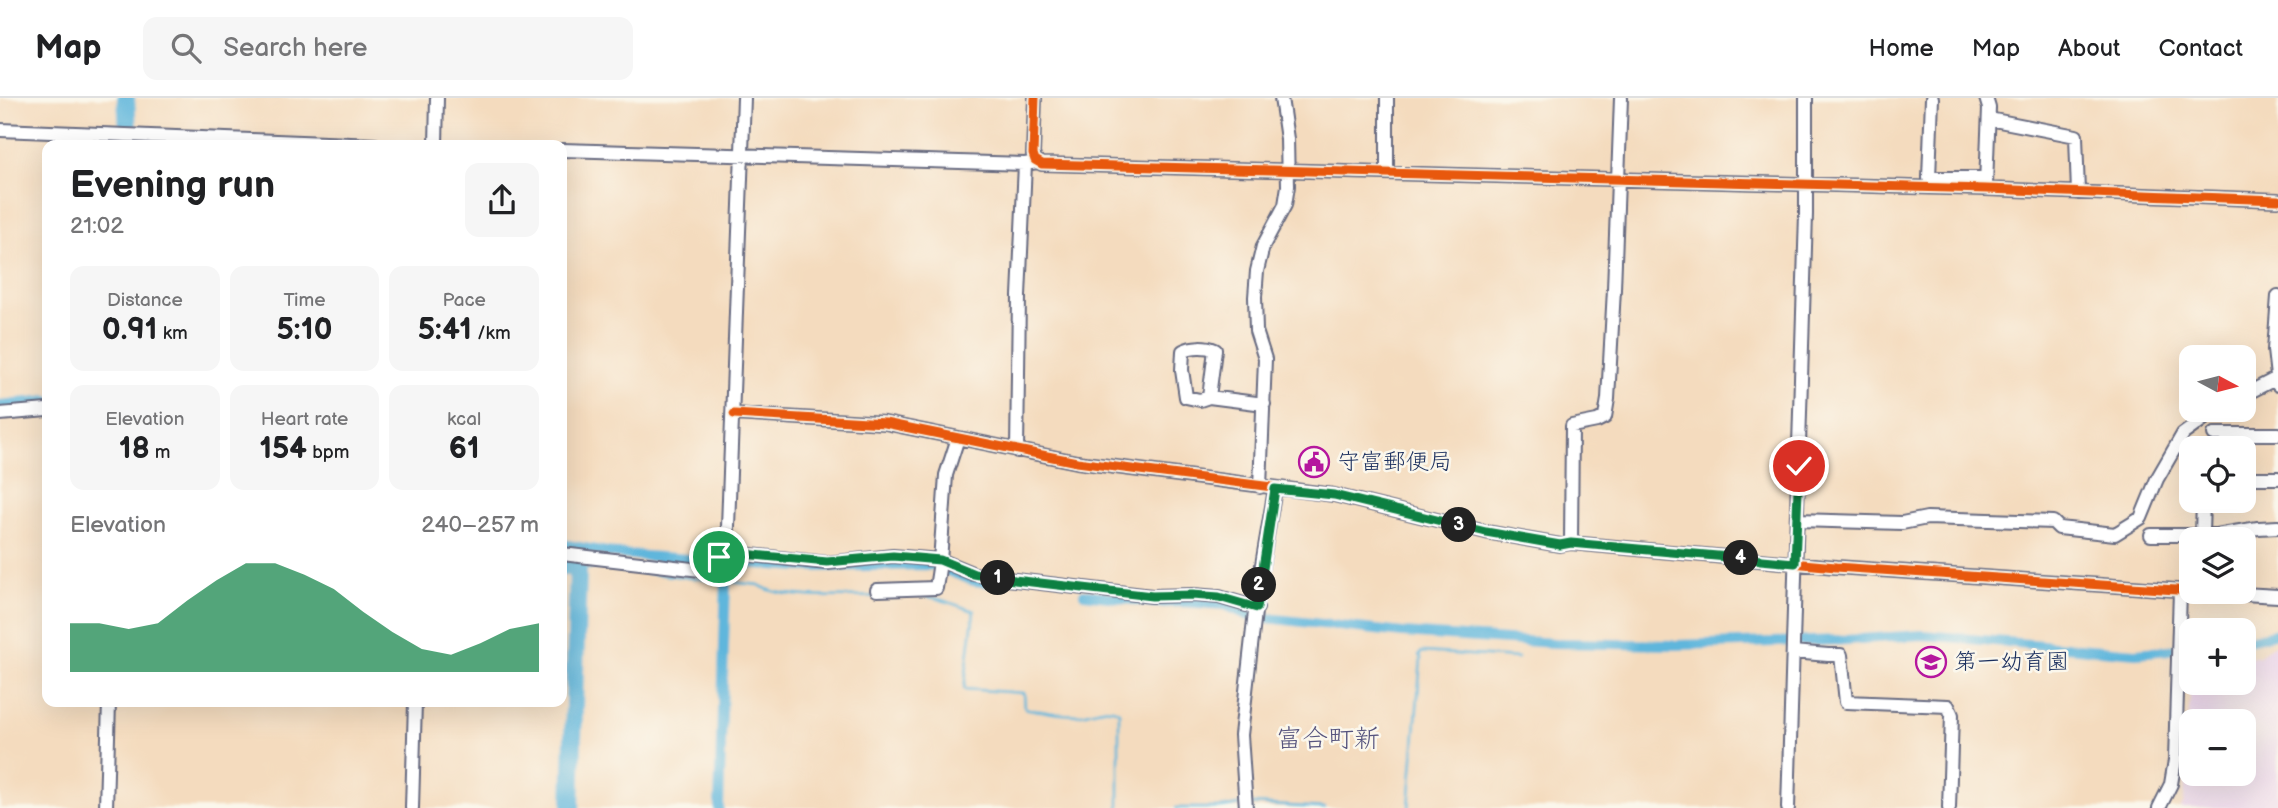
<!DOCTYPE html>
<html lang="en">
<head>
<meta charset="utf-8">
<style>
	:root { --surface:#fff; --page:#f6f6f6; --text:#202124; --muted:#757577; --line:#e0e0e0; --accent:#0b8043 }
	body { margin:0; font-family:"Balsamiq Sans","Klee One",sans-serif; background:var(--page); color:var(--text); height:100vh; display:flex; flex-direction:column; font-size:26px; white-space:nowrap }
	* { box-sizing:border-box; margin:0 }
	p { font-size:23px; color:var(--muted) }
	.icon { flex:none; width:38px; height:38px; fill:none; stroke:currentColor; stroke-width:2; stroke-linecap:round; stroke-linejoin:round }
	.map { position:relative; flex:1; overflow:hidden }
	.drawer { position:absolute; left:42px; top:42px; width:525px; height:567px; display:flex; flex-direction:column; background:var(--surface); border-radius:14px; box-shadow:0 7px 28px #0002 }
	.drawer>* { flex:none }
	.needle { width:46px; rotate:97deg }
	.tools { position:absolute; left:2179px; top:247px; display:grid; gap:14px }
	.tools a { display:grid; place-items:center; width:77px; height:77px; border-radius:14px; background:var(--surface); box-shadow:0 7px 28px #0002; font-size:35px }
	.pin { position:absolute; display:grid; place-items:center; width:60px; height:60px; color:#fff; margin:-30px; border:4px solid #fff; border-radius:50%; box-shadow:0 2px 7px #0007 }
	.km { position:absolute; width:35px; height:35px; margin:-18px; border-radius:50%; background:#222; color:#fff; font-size:19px; line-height:35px; text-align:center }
	.round { display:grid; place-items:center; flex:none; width:74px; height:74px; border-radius:14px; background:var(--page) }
	.headline { display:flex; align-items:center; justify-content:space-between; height:119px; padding:0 28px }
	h1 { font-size:38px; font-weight:800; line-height:52px }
	.metrics { display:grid; grid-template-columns:repeat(3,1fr); gap:10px; height:119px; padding:7px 28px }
	.metrics div { display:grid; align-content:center; border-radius:14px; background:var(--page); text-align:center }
	.metrics b { font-size:30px; font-weight:800 }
	.metrics small { font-size:19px; font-weight:400 }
	.metrics p { font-size:19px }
	.chart { height:196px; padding:14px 28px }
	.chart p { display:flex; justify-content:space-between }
	.chart svg { width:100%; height:126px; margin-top:7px; fill:var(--accent); opacity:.7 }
	header { display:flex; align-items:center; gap:42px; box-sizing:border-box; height:98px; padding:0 35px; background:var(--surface); border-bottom:2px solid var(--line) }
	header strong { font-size:33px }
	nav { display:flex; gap:38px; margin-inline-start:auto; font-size:24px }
	.search { width:490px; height:63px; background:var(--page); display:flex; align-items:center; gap:18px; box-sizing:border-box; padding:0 24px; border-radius:14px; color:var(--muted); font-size:26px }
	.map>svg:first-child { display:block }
</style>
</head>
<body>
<header>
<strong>Map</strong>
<div class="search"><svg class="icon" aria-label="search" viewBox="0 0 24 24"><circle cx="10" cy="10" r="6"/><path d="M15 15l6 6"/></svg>Search here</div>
<nav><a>Home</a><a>Map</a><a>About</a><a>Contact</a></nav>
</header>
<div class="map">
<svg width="2278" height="710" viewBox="0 0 2278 710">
	<rect width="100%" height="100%" fill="#fbf7ec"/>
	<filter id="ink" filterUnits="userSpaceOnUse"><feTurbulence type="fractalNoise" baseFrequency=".0143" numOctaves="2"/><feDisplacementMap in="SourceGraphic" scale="14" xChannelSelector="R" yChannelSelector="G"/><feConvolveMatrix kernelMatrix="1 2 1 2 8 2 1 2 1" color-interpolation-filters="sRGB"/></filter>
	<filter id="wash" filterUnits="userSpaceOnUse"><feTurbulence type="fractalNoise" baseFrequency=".00686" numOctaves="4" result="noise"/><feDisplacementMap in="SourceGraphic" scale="28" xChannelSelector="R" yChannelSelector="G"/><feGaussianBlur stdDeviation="1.57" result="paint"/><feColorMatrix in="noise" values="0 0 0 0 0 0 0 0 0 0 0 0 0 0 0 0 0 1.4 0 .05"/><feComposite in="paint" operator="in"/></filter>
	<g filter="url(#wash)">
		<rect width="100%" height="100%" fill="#f4dbbe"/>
		<path fill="#ead1ec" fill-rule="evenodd" d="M2278 546V710H2179L2184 705 2191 578V584H2244V561L2260 558 2271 548ZM2191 623H2244V676H2191Z"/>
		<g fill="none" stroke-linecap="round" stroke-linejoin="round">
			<path stroke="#5fb6dc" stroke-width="2.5" d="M578 471 599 470 759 487C786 506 885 496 922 498 939 499 958 508 974 513L964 591 1024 595 1025 610 1029 611C1043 613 1068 619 1081 616 1093 614 1109 606 1119 614V710
				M1251 706 1324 710
				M1176 710H1219L1240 707
				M1409 710 1421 560 1419 557 1422 554 1518 560"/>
			<path stroke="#5fb6dc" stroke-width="10" d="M0 307 47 302
				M562 446 618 456 801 469 933 467 974 483 996 485
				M1084 496 1157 505 1183 504 1225 507 1249 518 1403 535 1554 545 1676 547 1845 542 1923 537 2136 555 2191 550
				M2244 543 2278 535
				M719 710 726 483"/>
			<path stroke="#5fb6dc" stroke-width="18" d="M126 0 129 47
				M562 468 578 471 571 710"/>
		</g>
	</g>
	<g filter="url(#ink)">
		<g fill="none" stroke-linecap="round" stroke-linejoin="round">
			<g stroke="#676b80" stroke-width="16">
				<path id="minor" d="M1035 0 1033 56 1035 62 1042 66 1986 91 2278 102
					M1932 0 1929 80H1986
					M1989 21 2076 38 2078 95
					M0 32 375 47
					M436 47 437 0
					M562 52 1025 66 1037 64
					M1387 75V0
					M1986 87 1989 10 1986 0
					M2278 198 2274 252 2278 287
					M2244 297 2277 280
					M1209 299 1215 252C1206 248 1192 248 1183 253L1182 272 1186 299 1200 302 1209 299 1264 306
					M0 316 47 312
					M734 316 885 325 1077 364 1334 397 1486 434 1560 447 1571 445 1836 469 2191 493
					M2214 336H2278
					M1017 353 1019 198 1025 66
					M2246 380H2278
					M1260 389 1265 261 1256 233 1255 199 1257 173 1263 148 1285 107 1288 88 1287 41 1281 0
					M1797 422 1902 425 1927 420 2053 424 2059 430 2115 436 2141 420 2157 381 2183 336 2216 312
					M2151 437H2216L2258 430 2278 429
					M2202 437 2203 402
					M1571 445 1572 328 1597 323 1605 319 1608 301 1614 191 1621 0
					M727 455 744 0
					M562 456 718 474 720 459 723 454 827 465 893 458 940 462 974 476 998 480 1152 498 1193 497 1219 499 1257 510
					M877 492 936 490 940 464 946 377 958 340
					M2208 494 2278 498
					M1793 554 1828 557H1841L1846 604 1948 608 1952 617 1949 710
					M106 710 109 604
					M412 710 415 604
					M1246 710 1241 637 1257 496 1275 391
					M1788 710 1806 116V0
					M2159 710 2171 686 2175 662 2180 492"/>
			</g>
			<use href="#minor" stroke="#fff" stroke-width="12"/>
			<g stroke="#fbf7ec" stroke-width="13">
				<path id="cycleway" d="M1035 0 1033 56 1035 62 1042 66 1986 91 2278 102
					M734 316 885 325 1077 364 1334 397 1486 434 1560 447 1571 445 1836 469 2191 493"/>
			</g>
			<use href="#cycleway" stroke="#e8590c" stroke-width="9"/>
		</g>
	</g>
	<g fill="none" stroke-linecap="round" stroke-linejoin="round" filter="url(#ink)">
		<g stroke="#fff" stroke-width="14">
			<path id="route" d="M719 459 723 454 827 464 893 458 940 462 974 476 998 480 1152 498 1192 497 1219 499 1257 510 1275 391 1334 397 1486 434 1560 447 1571 445 1795 465 1799 368"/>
		</g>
		<use href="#route" stroke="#0b8043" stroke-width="9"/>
	</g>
	<defs>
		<g id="civic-ring" transform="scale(1.575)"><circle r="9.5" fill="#fbf7ec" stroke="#b5179e" stroke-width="1.5"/><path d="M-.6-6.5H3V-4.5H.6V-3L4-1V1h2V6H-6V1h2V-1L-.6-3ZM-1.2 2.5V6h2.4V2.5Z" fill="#b5179e"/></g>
		<g id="school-ring" transform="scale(1.575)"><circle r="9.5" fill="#fbf7ec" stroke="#b5179e" stroke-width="1.5"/><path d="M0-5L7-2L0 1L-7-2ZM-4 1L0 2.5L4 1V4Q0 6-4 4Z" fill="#b5179e"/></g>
	</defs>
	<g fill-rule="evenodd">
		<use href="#civic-ring" x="1314" y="364"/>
		<use href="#school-ring" x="1931" y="564"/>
	</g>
	<g text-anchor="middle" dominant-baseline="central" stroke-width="5" stroke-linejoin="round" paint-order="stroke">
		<g font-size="23" fill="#1b2f5e" stroke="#fbf7ec" text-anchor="start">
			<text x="1337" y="364">守富郵便局</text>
			<text x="1954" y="564">第一幼育園</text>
		</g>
		<g font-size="26" fill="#56547e" stroke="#fbf7ec">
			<text x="1328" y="641">富合町新</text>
		</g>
	</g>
</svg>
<div class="tools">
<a><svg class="needle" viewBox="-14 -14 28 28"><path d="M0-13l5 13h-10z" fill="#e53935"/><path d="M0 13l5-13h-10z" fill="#757577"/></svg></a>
<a><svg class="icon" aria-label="locate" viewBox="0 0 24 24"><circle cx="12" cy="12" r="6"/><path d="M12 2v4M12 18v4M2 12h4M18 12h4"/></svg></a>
<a><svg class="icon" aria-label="layers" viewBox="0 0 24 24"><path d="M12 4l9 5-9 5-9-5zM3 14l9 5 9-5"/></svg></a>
<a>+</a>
<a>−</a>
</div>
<div class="pin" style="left:719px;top:459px;background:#1e9e55"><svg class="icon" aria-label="arrive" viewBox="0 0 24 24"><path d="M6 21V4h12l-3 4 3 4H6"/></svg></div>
<div class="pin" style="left:1799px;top:368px;background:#d93025"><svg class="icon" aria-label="check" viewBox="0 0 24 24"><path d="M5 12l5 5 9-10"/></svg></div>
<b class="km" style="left:998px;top:480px">1</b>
<b class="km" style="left:1259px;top:487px">2</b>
<b class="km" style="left:1459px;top:427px">3</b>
<b class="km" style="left:1741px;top:460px">4</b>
<section class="drawer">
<div class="headline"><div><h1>Evening run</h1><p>21:02</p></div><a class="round"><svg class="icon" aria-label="share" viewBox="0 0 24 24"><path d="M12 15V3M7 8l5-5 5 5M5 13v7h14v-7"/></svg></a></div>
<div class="metrics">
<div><p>Distance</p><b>0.91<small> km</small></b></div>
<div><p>Time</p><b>5:10</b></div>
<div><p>Pace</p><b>5:41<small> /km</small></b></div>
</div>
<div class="metrics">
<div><p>Elevation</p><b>18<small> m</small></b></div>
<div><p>Heart rate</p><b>154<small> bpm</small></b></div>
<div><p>kcal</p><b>61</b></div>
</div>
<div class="chart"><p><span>Elevation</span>240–257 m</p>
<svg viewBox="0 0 160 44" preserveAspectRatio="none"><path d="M0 44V27L10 27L20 29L30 27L40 19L50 12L60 6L70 6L80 10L90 15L100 23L110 30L120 36L130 38L140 34L150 29L160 27V44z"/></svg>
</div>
</section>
</div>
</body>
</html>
